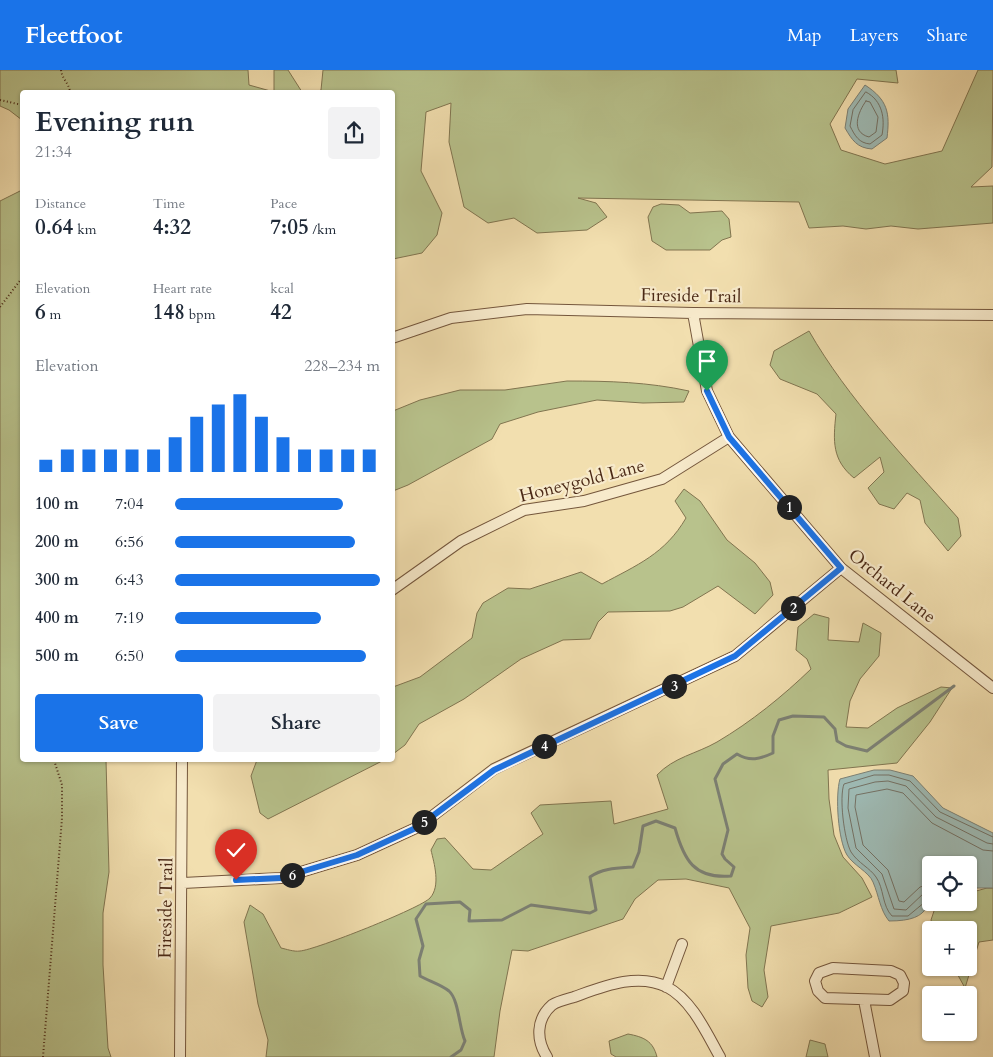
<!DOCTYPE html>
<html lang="en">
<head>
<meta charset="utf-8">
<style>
	:root { --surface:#fff; --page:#f2f2f3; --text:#1f2937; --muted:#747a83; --accent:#1a73e8 }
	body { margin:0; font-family:Cardo,serif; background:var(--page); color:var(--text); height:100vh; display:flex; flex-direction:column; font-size:19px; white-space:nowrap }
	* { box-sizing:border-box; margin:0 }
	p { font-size:16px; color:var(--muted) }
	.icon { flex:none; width:28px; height:28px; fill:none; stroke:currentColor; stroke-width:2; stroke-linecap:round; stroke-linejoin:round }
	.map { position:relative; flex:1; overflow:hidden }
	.side { position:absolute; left:20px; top:20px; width:375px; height:672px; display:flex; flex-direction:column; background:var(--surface); border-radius:5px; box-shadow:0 1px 4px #0004 }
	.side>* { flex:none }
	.buttons { position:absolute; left:922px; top:786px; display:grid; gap:10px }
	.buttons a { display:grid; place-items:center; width:55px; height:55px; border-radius:5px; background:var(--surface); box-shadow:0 1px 4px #0004; font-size:25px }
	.pin { position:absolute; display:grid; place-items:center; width:42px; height:42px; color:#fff; margin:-51px -21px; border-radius:50% 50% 50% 0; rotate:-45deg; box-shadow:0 0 5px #0007 }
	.pin .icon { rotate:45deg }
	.km { position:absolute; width:25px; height:25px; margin:-12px; border-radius:50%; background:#222; color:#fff; font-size:14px; line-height:25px; text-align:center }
	.round { display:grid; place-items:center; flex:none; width:52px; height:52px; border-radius:5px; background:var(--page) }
	.summary { display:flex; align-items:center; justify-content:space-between; height:85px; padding:0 15px }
	h1 { font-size:28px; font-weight:600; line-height:38px }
	.stats { display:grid; grid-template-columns:repeat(3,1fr); gap:8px; height:85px; padding:5px 15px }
	.stats div { display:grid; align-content:center }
	.stats b { font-size:21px; font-weight:600 }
	.stats small { font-size:14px; font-weight:400 }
	.stats p { font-size:14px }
	.chart { height:140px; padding:10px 15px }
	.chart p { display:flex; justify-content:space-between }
	.chart svg { width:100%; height:90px; margin-top:5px; stroke:var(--accent); stroke-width:6 }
	.button { display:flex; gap:10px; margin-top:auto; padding:10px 15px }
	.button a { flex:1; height:58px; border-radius:5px; background:var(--accent); color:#fff; font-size:20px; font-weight:600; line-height:58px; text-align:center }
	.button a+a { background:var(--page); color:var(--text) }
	ul { padding:0 15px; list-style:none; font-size:16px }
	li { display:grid; grid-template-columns:80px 60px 1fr; align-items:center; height:38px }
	li i { height:12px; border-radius:6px; background:var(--accent) }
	header { display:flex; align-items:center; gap:30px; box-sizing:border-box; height:70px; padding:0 25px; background:var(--accent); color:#fff }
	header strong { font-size:24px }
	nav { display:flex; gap:28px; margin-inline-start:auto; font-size:18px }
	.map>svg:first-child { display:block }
</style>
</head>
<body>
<header>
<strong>Fleetfoot</strong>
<nav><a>Map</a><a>Layers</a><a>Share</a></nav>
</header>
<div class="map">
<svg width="993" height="987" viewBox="0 0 993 987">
	<rect width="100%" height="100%" fill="#f2dfaf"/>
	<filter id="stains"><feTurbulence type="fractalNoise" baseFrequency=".004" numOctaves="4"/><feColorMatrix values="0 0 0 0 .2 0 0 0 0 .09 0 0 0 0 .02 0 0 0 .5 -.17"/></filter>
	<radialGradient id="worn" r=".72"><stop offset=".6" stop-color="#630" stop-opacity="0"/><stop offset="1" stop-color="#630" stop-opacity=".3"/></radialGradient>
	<path fill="#b8c28c" stroke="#817550" d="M0 0H248L249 15 274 22H22V50L9 40 0 36Z
		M274 0H288L302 22H274Z
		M323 0H896L898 13 857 9 830 54 841 80 885 94 942 81 978 0H993L992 97 971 117 993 116V153L918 159 891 156 866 159 843 156 809 158 799 132 578 128 596 133 607 147 587 160 537 163 514 148 488 153 464 137 449 72 451 33 426 42 421 101 442 143 437 165 422 183 393 189 392 22H317L321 20Z
		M22 120V690H106L109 802 103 843V895L108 978 111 987H0V131Z
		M661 134 679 135 690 143 722 141 729 149 731 167 722 170 710 180H666L652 171 648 147 653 137Z
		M809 261C848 329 906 389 958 448L961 466 948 481 925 453 920 430 907 423 894 439 879 434 868 418 884 402 880 387 854 408C832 390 833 371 836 344L817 324 780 309 770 295 774 281Z
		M567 311C609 311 648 312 689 321L684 332 643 333 597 330 538 342 500 354 492 369 408 415 393 421V341L420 330 460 320H505Z
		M684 419 700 431 727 470 755 493 770 512 773 525 755 544 718 516 683 537 670 541 608 542 598 552 590 569 563 570 521 589 464 629 419 654 405 675 393 684V617L420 607 472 568 477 543 483 533 508 518 530 519 581 502 602 514C637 495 665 484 686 448L675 431Z
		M814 544 829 548 828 570 859 572 863 553 881 563 879 586 860 609 850 631 846 657 868 658 897 638 941 617 952 618 930 652 897 693 828 700 829 729 834 765 843 787 862 808 872 827 839 843 771 856 764 900 768 927 762 937 752 931 748 918 746 885 750 858 729 818 686 809 658 810 635 829 623 849 528 881 512 880 500 941 494 987H266L268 970 258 934 244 852 250 835 263 844 281 878C286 879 294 882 300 881 315 880 421 838 430 828 441 816 434 793 431 780L437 769 445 768 473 799 491 800 543 764 531 743 540 735 611 731 614 754 668 739 657 705C674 687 696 684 717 672 751 652 783 626 811 599L807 589 796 580 798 557Z
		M257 690H384L268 749 260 743 251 706Z
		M987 818H993V870L979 872 965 918 954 898H969V860H934L931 850 936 835 941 833 969 832V823Z
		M628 964C644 967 653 971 657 987H616L611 984 609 971Z
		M810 970 825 974 828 987H806Z"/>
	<path fill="#9ebab4" stroke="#7c8074" d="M865 15C888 30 890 43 887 68L872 79C857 78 852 70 845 58L848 39Z
		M874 700H890L913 706 943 738 993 763V818H969V795H931C931 832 934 851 889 851 880 840 879 826 873 812 869 802 853 795 847 785 838 770 835 726 840 709Z"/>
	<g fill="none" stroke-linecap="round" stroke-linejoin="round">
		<path stroke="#747164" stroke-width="1" d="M866 22C883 31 885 49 882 65L870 74C859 73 855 66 850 56L853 40Z
			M866 31 870 32 878 47 876 62 869 67C850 62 858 42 866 31Z
			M931 814 920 817 904 832 899 831 888 800 863 775 855 737 856 725 887 719 903 723 932 753 983 780 993 781
			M931 821 924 823 906 840 894 839 882 804 856 778 848 738 849 719 875 712 888 711 906 716 936 747 987 773 993 774
			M931 827 908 846H892C882 836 884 818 876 807 870 798 858 793 851 782 844 769 839 727 844 714L874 705H889L910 711 940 742 993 767"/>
		<path stroke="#7c8074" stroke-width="3" d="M451 987 461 980 465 971C459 958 459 930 449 921 442 915 429 911 420 906L419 890 423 876 416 849 426 834 460 832 470 840 469 851 502 850 531 835 590 843 596 840 590 807C602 798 618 798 633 797L639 782 643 756 656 751 675 758C684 790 694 809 731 806L734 797 725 789 722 784 728 760 715 709 723 694 737 684C750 692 760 689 773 683V666L779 650 793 646 824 647 835 659 837 671 846 676 867 681 954 616"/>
		<g stroke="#74563c" stroke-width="12">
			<path id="minor" d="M693 243 707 321 729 367 841 498 993 618
				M392 268 451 248 527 239 693 243 993 245
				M392 520 461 471 524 440 584 431 662 409 729 367
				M183 813 281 808 357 785 418 757 494 699 735 586 841 498
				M833 898 891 901 900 905 904 913 903 921 890 930 825 928 818 921 815 911 819 903Z
				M666 917 682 874
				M864 930 875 987
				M180 987 182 690
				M547 987C536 970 536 949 552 935 558 931 567 929 574 927 602 917 637 902 667 917 692 930 707 964 720 987"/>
		</g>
		<path stroke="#4a2815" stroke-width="2" stroke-dasharray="1 2.5" stroke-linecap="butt" d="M61 0C62 9 69 13 70 22
			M0 30 22 35
			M0 237 22 208
			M43 987 62 748V715L54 690"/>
		<use href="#minor" stroke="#f7eacb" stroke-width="10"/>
	</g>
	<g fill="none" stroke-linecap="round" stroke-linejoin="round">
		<g stroke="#fff" stroke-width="10">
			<path id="route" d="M236 810 281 808 357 785 418 757 494 700 735 586 841 498 729 367 707 321"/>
		</g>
		<use href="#route" stroke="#1a73e8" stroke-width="6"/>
	</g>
	<g text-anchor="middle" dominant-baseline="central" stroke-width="4.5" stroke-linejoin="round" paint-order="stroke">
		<g font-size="18" fill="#4a2815" stroke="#f7eacb">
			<text transform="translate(691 226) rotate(1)">Fireside Trail</text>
			<text transform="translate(582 411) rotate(-14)">Honeygold Lane</text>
			<text transform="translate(892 516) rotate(39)">Orchard Lane</text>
			<text transform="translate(166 838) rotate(-89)">Fireside Trail</text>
		</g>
	</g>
	<rect width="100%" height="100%" filter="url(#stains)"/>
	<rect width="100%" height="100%" fill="url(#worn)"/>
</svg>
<div class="buttons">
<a><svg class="icon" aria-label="locate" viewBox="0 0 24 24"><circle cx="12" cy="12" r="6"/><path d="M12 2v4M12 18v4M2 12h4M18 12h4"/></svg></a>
<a>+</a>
<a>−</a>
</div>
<div class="pin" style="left:707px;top:321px;background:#1e9e55"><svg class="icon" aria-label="arrive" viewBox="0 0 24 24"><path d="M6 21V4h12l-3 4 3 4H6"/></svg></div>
<div class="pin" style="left:236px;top:810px;background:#d93025"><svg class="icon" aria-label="check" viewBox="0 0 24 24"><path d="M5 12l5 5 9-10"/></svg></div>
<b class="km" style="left:789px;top:437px">1</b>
<b class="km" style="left:793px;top:538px">2</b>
<b class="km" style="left:674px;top:616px">3</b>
<b class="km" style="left:544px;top:676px">4</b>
<b class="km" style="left:424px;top:752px">5</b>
<b class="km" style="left:292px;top:805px">6</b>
<section class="side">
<div class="summary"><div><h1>Evening run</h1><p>21:34</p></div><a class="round"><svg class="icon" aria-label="share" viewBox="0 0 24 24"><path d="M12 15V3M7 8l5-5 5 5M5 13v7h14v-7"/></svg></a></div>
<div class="stats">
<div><p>Distance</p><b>0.64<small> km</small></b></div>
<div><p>Time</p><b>4:32</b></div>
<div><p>Pace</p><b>7:05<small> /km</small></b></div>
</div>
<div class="stats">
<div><p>Elevation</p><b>6<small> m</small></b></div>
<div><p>Heart rate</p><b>148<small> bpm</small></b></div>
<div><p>kcal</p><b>42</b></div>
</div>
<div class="chart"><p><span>Elevation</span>228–234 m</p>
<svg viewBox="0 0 160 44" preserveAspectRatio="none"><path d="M5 44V38M15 44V33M25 44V33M35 44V33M45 44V33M55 44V33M65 44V27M75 44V17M85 44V11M95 44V6M105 44V17M115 44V27M125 44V33M135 44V33M145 44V33M155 44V33"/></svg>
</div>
<ul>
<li><b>100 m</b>7:04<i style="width:82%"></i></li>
<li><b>200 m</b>6:56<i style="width:88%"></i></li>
<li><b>300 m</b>6:43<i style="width:100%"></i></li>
<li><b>400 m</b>7:19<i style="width:71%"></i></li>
<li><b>500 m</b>6:50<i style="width:93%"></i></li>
</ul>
<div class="button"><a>Save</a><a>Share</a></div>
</section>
</div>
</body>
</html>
